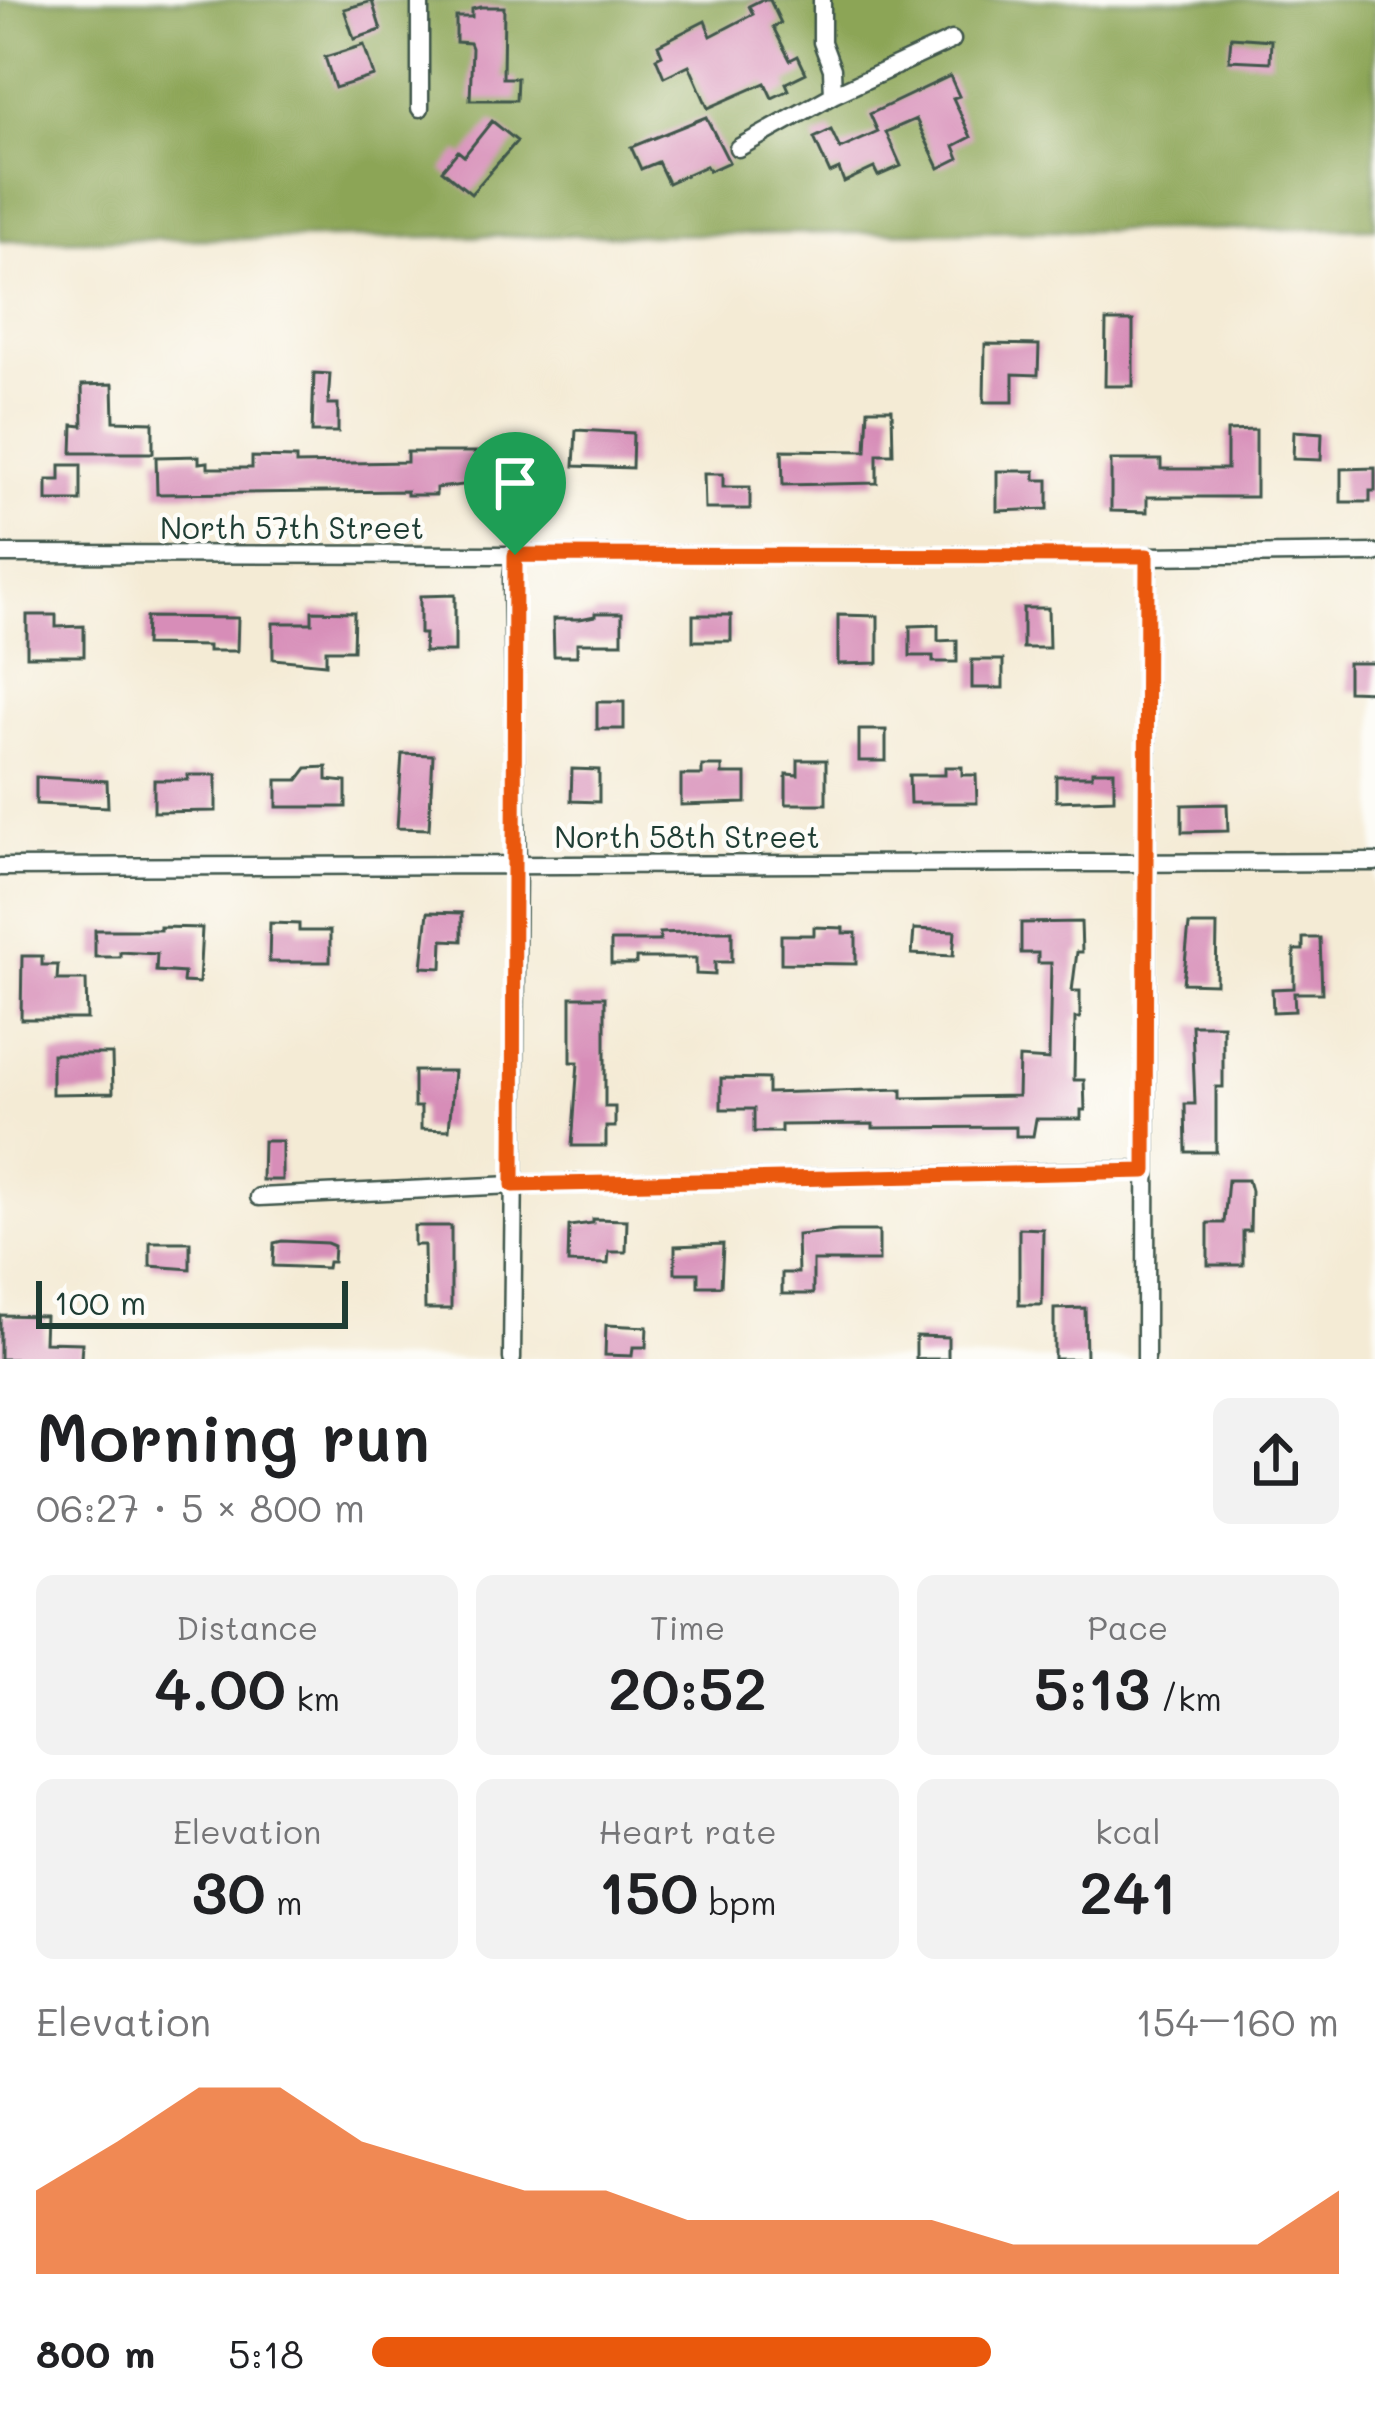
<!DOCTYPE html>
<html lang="en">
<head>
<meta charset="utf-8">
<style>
	:root { --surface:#fff; --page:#f2f2f2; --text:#202124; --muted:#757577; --accent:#ea580c }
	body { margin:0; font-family:Mali,sans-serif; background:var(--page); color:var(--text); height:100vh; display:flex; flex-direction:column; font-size:45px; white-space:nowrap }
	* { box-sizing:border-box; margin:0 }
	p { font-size:39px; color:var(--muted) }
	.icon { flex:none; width:66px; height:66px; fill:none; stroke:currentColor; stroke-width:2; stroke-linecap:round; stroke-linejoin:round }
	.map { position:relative; height:1359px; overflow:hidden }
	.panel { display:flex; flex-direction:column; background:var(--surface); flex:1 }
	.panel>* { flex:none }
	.scale { position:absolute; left:36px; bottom:30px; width:312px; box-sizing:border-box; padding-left:12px; border:6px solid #1f3d34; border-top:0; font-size:33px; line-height:42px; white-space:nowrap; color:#1f3d34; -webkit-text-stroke:9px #fdfcf7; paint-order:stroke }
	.pin { position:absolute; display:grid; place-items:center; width:102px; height:102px; color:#fff; margin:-123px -51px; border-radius:50% 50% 50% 0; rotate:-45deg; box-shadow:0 0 12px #0007 }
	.pin .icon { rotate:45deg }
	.round { display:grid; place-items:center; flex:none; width:126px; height:126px; border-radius:18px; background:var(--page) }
	.summary { display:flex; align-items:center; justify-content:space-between; height:204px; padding:0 36px }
	h1 { font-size:66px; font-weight:600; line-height:90px }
	.stats { display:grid; grid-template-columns:repeat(3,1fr); gap:18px; height:204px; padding:12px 36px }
	.stats div { display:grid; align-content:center; border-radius:18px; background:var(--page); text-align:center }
	.stats b { font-size:60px; font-weight:600 }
	.stats small { font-size:33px; font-weight:400 }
	.stats p { font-size:33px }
	.chart { height:336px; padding:24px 36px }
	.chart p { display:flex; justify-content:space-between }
	.chart svg { width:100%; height:216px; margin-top:12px; fill:var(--accent); opacity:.7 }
	ul { padding:0 36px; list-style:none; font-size:39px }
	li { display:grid; grid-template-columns:192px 144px 1fr; align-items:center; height:90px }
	li i { height:30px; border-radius:15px; background:var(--accent) }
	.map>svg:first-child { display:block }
</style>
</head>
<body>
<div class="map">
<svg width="1375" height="1359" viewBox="0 0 1375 1359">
	<rect width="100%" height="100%" fill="#fdfcf7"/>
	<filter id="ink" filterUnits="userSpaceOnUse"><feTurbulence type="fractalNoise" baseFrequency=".00833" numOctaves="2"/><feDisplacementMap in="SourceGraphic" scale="24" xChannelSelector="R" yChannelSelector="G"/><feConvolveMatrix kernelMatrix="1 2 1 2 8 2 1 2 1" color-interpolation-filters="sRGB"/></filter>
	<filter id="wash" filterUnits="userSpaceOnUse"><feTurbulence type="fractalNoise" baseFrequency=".004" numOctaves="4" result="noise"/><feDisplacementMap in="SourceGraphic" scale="48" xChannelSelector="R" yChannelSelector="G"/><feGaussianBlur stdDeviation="2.7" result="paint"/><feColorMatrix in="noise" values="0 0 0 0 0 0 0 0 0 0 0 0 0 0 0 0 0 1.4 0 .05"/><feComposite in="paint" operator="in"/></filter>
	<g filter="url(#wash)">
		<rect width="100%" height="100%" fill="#f4ebd5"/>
		<path fill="#8ca556" stroke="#567145" stroke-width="3" d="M0 0H1375V228L0 241Z"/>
		<g id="blocks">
			<path fill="#d78db8" d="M761 0H770L781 23 773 27 790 60 798 56 806 73 786 83 789 90 772 98 765 83 708 108 689 65 664 77 656 58 662 55 658 45 705 21 711 36 753 14 749 6Z
				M372 1 381 30 354 39 344 9Z
				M481 7H504L503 78H517L516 100H470L472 48 470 43 456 42V17H472V9Z
				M1231 37 1271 40 1270 62 1229 60Z
				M364 45 374 76 335 88 325 57Z
				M950 76 959 96 953 98 971 137 954 146 959 158 939 168 916 119 886 132 901 166 878 176 874 168 844 182 839 169 830 173 814 138 831 130 840 149 878 132 870 114Z
				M706 117 729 162 709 171 706 166 668 183 658 162 641 169 631 147Z
				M492 121 517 141 471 194 442 170 458 151 464 156Z
				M1106 321H1133V386H1105Z
				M985 344 1039 345 1038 375 1013 374V402H984Z
				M314 373 330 374 328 404H338V432H312Z
				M113 384 114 421 153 422V453H72L73 425 83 426 82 385Z
				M868 409H892L893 454H877V483L783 485 782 450 866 451Z
				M576 430 633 433 632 468 574 466Z
				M1256 430V497H1147V512L1111 511V460H1161V469H1227V431Z
				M1294 431 1322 433 1321 460 1293 459Z
				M407 452H481V483L436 488V495H407V491L157 494 156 457 199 456V463L208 462V468H252V457L296 458V464L407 462Z
				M60 465H81V501H47V480H60Z
				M1375 468V491H1370V502H1341V469Z
				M997 471H1035V480H1048V509L997 511Z
				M704 474H723V487H750V509H705Z
				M455 595V652H424L425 634H420V596Z
				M1023 608H1048L1049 648H1023Z
				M312 611 354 612 353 650H326V664L273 659V623H312Z
				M595 613H622V643H577V656H554L553 619H580L595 616Z
				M27 615H56V627L84 626V656H27Z
				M693 615H731V641H693Z
				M838 615 878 616V663L838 664Z
				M146 617 238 618 237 651H208V646L145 645Z
				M938 625V641L957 640V662H933V656H910V626Z
				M972 660H1003V688H972Z
				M1348 663H1375V692L1348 691Z
				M597 702H624V729H597Z
				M859 730H886V761H859Z
				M402 754 433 755 429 829 397 828Z
				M798 760H826V804H786V774L798 775Z
				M702 766H722V774H746V803L681 805V775H702Z
				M327 767V780L346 782V807H277V780H298L307 768Z
				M945 767H962V775H976L977 803H910L909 775H945Z
				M572 769 599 770V802L571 801Z
				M1092 771H1114V799L1056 801V776H1092Z
				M188 775H216V811L154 812V780H188Z
				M36 777 107 781 108 807 36 804Z
				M1227 804 1228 831 1182 832V805Z
				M428 912 462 913V941L443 940 442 968 422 967Z
				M1081 922 1082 952H1077L1072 991H1080V1018H1075L1074 1080H1084L1085 1110H1081V1119H1036L1033 1136H1016V1127L873 1128V1124L781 1125V1132H754V1109H721V1078L768 1079V1093L902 1089V1098L1018 1096 1019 1058 1049 1060 1051 963H1038V953H1021V923Z
				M270 923 299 924V931H330V962H269Z
				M1189 925H1217L1216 984 1183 983Z
				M160 927 202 928 199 983 183 982 184 973 156 971 157 954 120 952V957H95V930H160Z
				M814 927 843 928V933H856V964L781 963V935H814Z
				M914 929 955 931 953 956 912 954Z
				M711 931H732V962H715V975L696 974V958H636V964H611V941H660V933Z
				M1303 938H1320L1322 993H1294L1295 1011 1273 1012 1272 989 1294 988V950H1303Z
				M22 956H42V965H58L57 980H86L87 1019H21Z
				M571 997H605V1107H615V1127H606V1146H572L578 1062H571Z
				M1192 1025H1223V1087H1216V1152H1186L1185 1104H1195Z
				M52 1054H112L113 1093 52 1094Z
				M414 1071H454L449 1130 421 1129V1107H414Z
				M263 1141H282V1180H262Z
				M1228 1180H1248L1251 1191 1250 1231H1243V1265H1208V1223H1224Z
				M593 1219 627 1220 626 1252H609L608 1264 568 1263 569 1226 593 1223Z
				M414 1226H451V1309H425L424 1245H414Z
				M1019 1228 1043 1229 1042 1305H1019Z
				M838 1231H879V1261H813V1294H782V1273H798L797 1235Z
				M282 1241 327 1243 334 1246 333 1262H328L327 1268 273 1266 274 1243Z
				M150 1242H190V1269L150 1266Z
				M723 1244 721 1286H698V1273H675V1246Z
				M1085 1308 1086 1359H1054V1309Z
				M0 1315 45 1316 44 1342 82 1343 81 1359H0Z
				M606 1325 647 1327 646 1347H633L632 1356 605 1355Z
				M916 1336 948 1337V1359H916Z"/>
		</g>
	</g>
	<g filter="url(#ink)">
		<use href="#blocks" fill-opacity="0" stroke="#3f574c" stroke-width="3"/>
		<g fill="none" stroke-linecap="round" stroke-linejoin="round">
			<g stroke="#3f574c" stroke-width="21">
				<path id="minor" d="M822 0V42L832 69 833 95
					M420 108V0
					M738 148 833 95 952 40
					M0 554 1147 556 1375 553
					M0 867 1375 862
					M259 1197 513 1185 1145 1170
					M512 1359 517 863 512 578 515 555
					M1146 1359 1147 556"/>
			</g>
			<use href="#minor" stroke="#fff" stroke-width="16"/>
		</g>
	</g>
	<g fill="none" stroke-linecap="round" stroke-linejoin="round" filter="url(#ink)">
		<g stroke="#fff" stroke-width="24">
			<path id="route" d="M515 555 1147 556 1145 1171 513 1185Z"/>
		</g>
		<use href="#route" stroke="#ea580c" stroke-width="15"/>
	</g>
	<g text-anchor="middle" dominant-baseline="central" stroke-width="9" stroke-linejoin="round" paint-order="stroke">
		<g font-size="30" fill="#1f3d34" stroke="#fdfcf7">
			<text x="292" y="527">North 57th Street</text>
			<text x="687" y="836">North 58th Street</text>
		</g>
	</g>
</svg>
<div class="scale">100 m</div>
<div class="pin" style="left:515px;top:555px;background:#1e9e55"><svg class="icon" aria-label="arrive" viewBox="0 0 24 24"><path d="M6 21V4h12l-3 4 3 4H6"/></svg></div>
</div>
<section class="panel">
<div class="summary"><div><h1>Morning run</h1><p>06:27 · 5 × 800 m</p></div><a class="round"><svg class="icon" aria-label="share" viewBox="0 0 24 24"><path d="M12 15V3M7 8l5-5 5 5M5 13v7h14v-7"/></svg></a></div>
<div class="stats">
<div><p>Distance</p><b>4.00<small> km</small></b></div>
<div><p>Time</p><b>20:52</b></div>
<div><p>Pace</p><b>5:13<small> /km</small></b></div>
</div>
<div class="stats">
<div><p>Elevation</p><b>30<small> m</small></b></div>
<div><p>Heart rate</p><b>150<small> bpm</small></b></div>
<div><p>kcal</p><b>241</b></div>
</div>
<div class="chart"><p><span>Elevation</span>154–160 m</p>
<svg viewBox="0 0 160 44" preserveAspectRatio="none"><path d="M0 44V27L10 17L20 6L30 6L40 17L50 22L60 27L70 27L80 33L90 33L100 33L110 33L120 38L130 38L140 38L150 38L160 27V44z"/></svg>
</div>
<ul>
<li><b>800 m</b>5:18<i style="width:64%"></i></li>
</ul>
</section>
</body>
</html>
